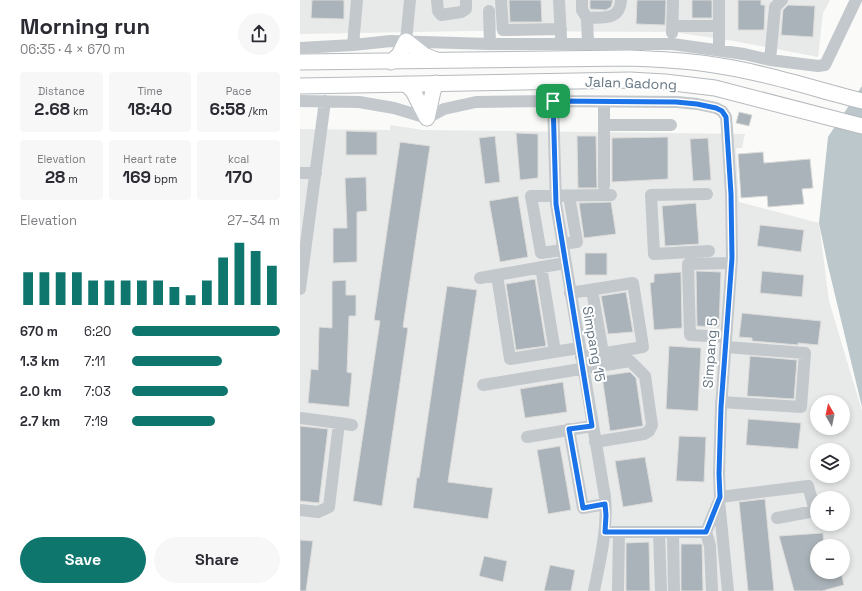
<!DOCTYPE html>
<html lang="en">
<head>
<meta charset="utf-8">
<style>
	:root { --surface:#fff; --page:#f7f7f7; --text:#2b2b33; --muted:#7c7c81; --accent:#0f766e }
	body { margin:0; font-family:"Space Grotesk",sans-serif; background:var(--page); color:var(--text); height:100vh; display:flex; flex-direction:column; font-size:15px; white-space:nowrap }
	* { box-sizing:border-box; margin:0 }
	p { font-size:13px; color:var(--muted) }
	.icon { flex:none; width:22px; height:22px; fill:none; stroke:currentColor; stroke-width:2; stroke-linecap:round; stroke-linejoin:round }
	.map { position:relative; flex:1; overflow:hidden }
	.panel { display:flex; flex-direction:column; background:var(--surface); width:300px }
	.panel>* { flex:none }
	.needle { width:26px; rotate:351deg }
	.fabs { position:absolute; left:510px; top:395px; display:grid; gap:8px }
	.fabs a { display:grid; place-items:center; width:40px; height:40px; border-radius:50%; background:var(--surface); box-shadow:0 2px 6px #0003; font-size:20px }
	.pin { position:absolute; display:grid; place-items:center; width:34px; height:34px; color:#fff; margin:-17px; border-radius:8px; box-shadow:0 2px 6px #0006 }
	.round { display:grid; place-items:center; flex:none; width:42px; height:42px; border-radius:21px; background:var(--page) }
	.head { display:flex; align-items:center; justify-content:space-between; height:68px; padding:0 20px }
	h1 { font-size:22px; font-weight:600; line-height:30px }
	.figures { display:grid; grid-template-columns:repeat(3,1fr); gap:6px; height:68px; padding:4px 20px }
	.figures div { display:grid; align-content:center; border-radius:4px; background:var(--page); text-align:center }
	.figures b { font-size:17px; font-weight:600 }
	.figures small { font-size:11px; font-weight:400 }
	.figures p { font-size:11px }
	.chart { height:112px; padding:8px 20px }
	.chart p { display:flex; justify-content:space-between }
	.chart svg { width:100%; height:72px; margin-top:4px; stroke:var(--accent); stroke-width:6 }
	.action { display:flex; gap:8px; margin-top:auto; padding:8px 20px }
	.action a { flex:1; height:46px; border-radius:24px; background:var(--accent); color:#fff; font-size:16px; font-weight:600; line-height:46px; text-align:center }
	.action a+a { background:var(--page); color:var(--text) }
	ul { padding:0 20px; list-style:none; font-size:13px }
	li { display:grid; grid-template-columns:64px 48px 1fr; align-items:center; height:30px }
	li i { height:10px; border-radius:5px; background:var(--accent) }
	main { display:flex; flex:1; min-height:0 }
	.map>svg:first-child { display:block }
</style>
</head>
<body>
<main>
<section class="panel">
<div class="head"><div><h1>Morning run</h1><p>06:35 · 4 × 670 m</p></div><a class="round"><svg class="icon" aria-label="share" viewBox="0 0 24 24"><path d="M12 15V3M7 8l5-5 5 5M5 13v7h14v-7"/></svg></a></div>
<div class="figures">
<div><p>Distance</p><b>2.68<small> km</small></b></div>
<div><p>Time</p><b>18:40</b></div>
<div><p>Pace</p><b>6:58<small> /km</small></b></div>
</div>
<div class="figures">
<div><p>Elevation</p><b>28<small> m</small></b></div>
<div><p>Heart rate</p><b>169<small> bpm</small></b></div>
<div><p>kcal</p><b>170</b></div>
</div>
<div class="chart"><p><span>Elevation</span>27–34 m</p>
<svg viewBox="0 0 160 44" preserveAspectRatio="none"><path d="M5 44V24M15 44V24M25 44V24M35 44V24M45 44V29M55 44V29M65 44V29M75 44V29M85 44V29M95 44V33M105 44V38M115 44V29M125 44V15M135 44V6M145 44V11M155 44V20"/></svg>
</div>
<ul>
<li><b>670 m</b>6:20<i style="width:100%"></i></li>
<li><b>1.3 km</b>7:11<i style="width:61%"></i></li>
<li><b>2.0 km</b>7:03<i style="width:65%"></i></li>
<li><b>2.7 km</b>7:19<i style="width:56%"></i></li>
</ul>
<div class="action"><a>Save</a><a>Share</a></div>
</section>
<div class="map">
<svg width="562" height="591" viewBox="0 0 562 591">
	<rect width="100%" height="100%" fill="#fafaf8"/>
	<path fill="#e8e9e9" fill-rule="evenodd" d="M0 0H530L523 13 518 57 434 41 373 32 173 31 0 34Z
		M90 125 123 130 445 134 442 148H436L439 202 519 223 529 301 562 411V591H0V129L90 130ZM517 402H543V428H517ZM517 450H543V476H517ZM517 498H543V524H517ZM517 546H543V572H517Z"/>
	<path fill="#bbc7cb" d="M562 86V407L528 266 519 223 528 137Z"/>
	<path fill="#aab3b9" stroke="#dcdcda" d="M12 0H44V19L11 18Z
		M209 0H241L242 22H210Z
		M290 0H313L311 7 306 10 290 9Z
		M337 0H366L365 25 336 24Z
		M392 0H412V18H392Z
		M438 0H461V5H465L464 30H438Z
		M488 5 515 6 513 37 481 35 483 10Z
		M439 112 452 115 449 126 436 123Z
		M46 131 77 132V155H46Z
		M216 133 238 134V178L220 180Z
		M195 136 200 182 185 184 179 138Z
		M277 136H296L297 188H278Z
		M368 137V179L312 182V138Z
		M408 138 411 180 393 181 390 139Z
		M100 142 130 146 103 327 108 328 82 506 53 501 80 321 74 320Z
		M463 152 464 163 510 159 513 188 502 189 504 204 468 207 467 196 441 198 438 154Z
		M66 177 67 211 57 212V262L33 263V228H47L45 178Z
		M218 196 228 257 200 262 189 201Z
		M311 202 316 234 284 238 279 203Z
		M396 203 399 244 365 246 362 206Z
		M460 225 504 230 501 252 457 246Z
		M285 253H307V275H285Z
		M396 271 421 272 419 327 397 326Z
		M462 271 504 275 502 297 460 293Z
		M381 272 382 328 354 330 350 283 354 282V274Z
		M235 279 246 346 216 350 206 284Z
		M46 280V295H56V316H49L47 372 52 373 49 407 8 403 11 369 18 370 19 327 32 328V281Z
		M147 286 177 290 148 482 193 488 188 519 113 508 117 477 119 478Z
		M326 292 333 332 308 334 301 296Z
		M442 313 521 321 518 345 498 343V345L452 341V338L439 337Z
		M369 346 401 348 398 411 366 409Z
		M450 356 497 360 494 399 447 396Z
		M330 372 336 378 343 426 310 431 302 376Z
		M263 382 267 412 225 418 220 389Z
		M448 419 501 423 498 449 446 445Z
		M0 426 28 429 19 503 0 501Z
		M379 436 406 437 404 482 376 481Z
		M260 446 271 510 248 514 237 450Z
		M345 457 353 502 323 507 315 461Z
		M465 499 474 591H448L439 502Z
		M523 533 524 546H517V572H541L544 585 522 591H494L479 536Z
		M0 540 13 541 6 591H0Z
		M349 542 350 591H326V543Z
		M381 544H402L403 591H381Z
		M184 556 207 561 203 582 179 576Z
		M250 565 275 570 271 591H244Z"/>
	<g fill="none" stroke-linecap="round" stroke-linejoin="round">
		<g stroke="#b5babe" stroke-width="17">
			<path id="major" d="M0 62 328 58C355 59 382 60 408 64 460 71 511 88 562 101
				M91 62 99 55 106 41 124 55 136 60
				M106 84 113 91 127 118
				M0 86 330 80 365 82 415 88 562 126
				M127 118 133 91 136 83"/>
		</g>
		<path stroke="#c3c8cc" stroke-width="12" d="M137 0 138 11 141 15 161 12 166 9V0
			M201 0 203 30 261 29
			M259 0 261 37
			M282 0V10L287 18C303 17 320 21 321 0
			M419 0V50
			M189 11 190 44
			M287 18 288 43
			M373 26H419
			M372 33 373 0
			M106 41 110 0
			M53 45 57 0
			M0 48 53 45 91 41 190 44H372L444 54 470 60 518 66 525 65 556 0
			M470 60 475 7 482 0
			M0 101 59 102 94 108 127 118 144 109 176 102 253 101 377 102 397 104 416 108 422 111 426 117 427 129 431 193 432 258 421 407 419 474 420 497 419 501 428 591
			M253 101 256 204 305 497C308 529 300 560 294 591
			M304 125H371
			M0 173H16
			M304 186V102
			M407 194 351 195 354 254 409 251
			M262 244 277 242 269 196
			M263 250 241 253 231 196 311 195
			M241 267 255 352
			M197 275 210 359 279 348
			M180 278 265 263
			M0 289 25 101
			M292 290 303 353
			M270 293 333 283 343 347 281 357
			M426 337 390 335 388 264 431 263
			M183 385 330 361 345 376 352 425 349 431 344 434 295 442
			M421 402 501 407 505 353 426 347
			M0 418 39 423 29 507 18 512 0 510
			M39 423 52 425
			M269 429 283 508 305 504
			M227 437 292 426
			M420 497 508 486 515 511 477 518
			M305 532H406L418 503
			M373 532 374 591
			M406 532 410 546 412 591
			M359 533 361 591
			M318 591 319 532"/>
		<use href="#major" stroke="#fff" stroke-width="15"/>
	</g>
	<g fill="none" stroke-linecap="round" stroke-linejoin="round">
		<g stroke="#fff" stroke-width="8">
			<path id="route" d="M253 101 376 102 397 104 416 108 422 111 426 117 431 194 432 258 421 407 419 474 420 497 406 532H305L306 515 305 504 283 508 269 429 292 426 256 204Z"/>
		</g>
		<use href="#route" stroke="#1a73e8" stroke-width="5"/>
	</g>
	<g text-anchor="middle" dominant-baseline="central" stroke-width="4" stroke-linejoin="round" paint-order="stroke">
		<g font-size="14" fill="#657683" stroke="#fff">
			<text transform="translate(331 83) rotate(2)">Jalan Gadong</text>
			<text transform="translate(294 344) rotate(80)">Simpang 15</text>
			<text transform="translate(410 353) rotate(-86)">Simpang 5</text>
		</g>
	</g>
</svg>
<div class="fabs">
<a><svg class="needle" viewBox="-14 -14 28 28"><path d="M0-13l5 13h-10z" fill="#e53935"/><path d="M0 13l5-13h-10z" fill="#7c7c81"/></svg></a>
<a><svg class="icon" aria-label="layers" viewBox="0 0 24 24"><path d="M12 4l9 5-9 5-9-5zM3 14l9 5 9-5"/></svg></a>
<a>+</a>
<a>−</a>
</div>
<div class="pin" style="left:253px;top:101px;background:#1e9e55"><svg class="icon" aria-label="arrive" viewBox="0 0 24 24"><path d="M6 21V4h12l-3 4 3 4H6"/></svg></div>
</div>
</main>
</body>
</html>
